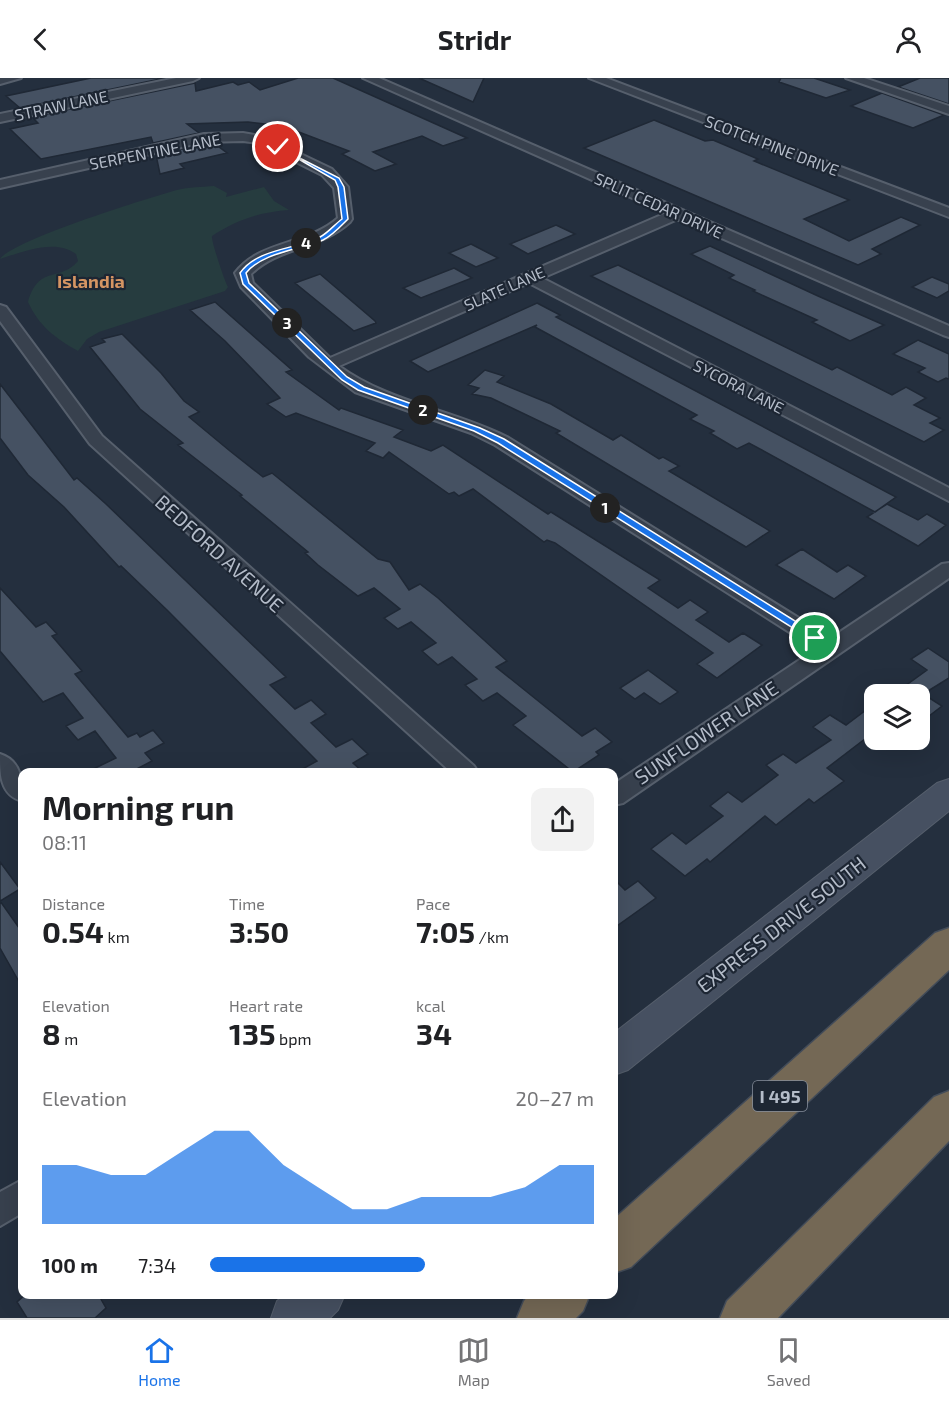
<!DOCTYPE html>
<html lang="en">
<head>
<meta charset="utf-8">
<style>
	:root { --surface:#fff; --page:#f2f2f2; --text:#202124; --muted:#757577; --line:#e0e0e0; --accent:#1a73e8 }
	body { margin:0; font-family:"Exo 2",sans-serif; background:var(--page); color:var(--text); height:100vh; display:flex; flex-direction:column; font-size:22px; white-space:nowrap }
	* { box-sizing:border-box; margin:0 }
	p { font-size:20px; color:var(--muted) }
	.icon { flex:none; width:33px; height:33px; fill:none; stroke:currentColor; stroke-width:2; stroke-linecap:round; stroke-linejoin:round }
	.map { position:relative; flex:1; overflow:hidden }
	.side { position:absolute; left:18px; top:690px; width:600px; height:531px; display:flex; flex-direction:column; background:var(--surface); border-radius:12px; box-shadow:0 6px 24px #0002 }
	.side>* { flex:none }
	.tools { position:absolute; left:864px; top:606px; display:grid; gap:12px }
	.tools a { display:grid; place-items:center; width:66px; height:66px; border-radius:12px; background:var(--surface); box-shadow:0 6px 24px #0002; font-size:30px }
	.pin { position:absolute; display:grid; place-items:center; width:51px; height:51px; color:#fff; margin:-26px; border:3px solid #fff; border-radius:50%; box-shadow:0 2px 6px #0007 }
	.km { position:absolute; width:30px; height:30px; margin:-15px; border-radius:50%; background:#222; color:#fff; font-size:16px; line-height:30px; text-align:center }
	.round { display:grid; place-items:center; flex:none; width:63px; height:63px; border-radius:12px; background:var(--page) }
	.headline { display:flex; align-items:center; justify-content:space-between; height:102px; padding:0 24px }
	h1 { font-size:33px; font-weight:700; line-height:45px }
	.stats { display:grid; grid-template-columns:repeat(3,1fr); gap:9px; height:102px; padding:6px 24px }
	.stats div { display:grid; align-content:center }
	.stats b { font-size:30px; font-weight:700 }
	.stats small { font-size:16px; font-weight:400 }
	.stats p { font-size:16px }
	.chart { height:168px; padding:12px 24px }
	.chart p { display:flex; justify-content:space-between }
	.chart svg { width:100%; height:108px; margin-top:6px; fill:var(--accent); opacity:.7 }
	ul { padding:0 24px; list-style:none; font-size:20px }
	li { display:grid; grid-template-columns:96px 72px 1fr; align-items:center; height:45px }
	li i { height:15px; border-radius:8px; background:var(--accent) }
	header { display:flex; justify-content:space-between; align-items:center; height:78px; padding:0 24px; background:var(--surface); font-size:27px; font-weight:700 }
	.tabs { display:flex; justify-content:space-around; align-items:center; height:84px; border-top:2px solid var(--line); background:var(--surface); font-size:16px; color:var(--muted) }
	.tabs a { display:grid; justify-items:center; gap:3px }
	.tabs .on { color:var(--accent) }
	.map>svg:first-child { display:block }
</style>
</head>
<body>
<header><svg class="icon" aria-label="back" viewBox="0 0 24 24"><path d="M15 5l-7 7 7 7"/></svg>Stridr<svg class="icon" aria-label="person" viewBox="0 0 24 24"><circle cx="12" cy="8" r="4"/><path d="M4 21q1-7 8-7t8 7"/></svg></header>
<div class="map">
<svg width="949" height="1240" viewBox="0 0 949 1240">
	<rect width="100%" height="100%" fill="#242f3e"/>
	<path fill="#263c3f" d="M214 108 227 115 226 119 264 109 274 123 289 132C260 134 236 142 212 158 211 163 225 204 228 209L225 213 99 254 87 261 78 273C55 260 39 248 28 224 39 186 59 205 78 183L76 176C56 160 22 174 0 181 13 162 148 120 177 112 189 109 201 109 214 108Z"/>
	<path fill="#455162" stroke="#1f2835" stroke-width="1.5" d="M91 0H165L20 30 6 18Z
		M298 0H333L467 60 443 68 422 58 373 74 396 86 375 93 342 76 349 73 283 48 248 44 187 46 199 55 153 65 151 59 41 81 10 51 38 45 32 39 195 5 196 13 233 4 238 7 249 4 260 12Z
		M419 0H484L473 24Z
		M781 0H814L850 12 826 20 779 4Z
		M920 0H949V26L898 9Z
		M882 15 944 37 913 50 851 28Z
		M654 42 705 63 713 62 758 81 754 83 849 122 804 141 849 163 901 139 920 147 872 171 881 176 858 187 584 70Z
		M204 66H215L227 75 180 86 184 90 160 96 156 77Z
		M556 147 575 156 528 176 510 166Z
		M471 166 498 180 476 189 449 175Z
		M710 168 818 218 884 247 850 263 812 244 817 242 753 213 755 212 729 200 734 197 691 176Z
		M618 187 832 292 837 289 892 317 906 309 926 320 914 327 940 340 930 345 944 352 924 364 591 198Z
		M454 190 472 200 421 220 403 210Z
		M320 196 375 243 376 245 354 253 295 205Z
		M932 199 949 206V213L937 220 912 209Z
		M215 224 292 292 286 294 339 332 341 330 403 352 394 359 431 373 443 367 548 436 551 434 660 502 648 510 678 530 690 522 708 534 696 542 729 564 743 555 762 567 717 600 697 586 713 575 555 465 547 462 544 464 473 411 459 418 454 414 449 416 389 374 383 380 366 373 375 365 296 335 286 339 267 326 280 320 225 263 190 232Z
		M537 225 560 237 556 239 896 419 875 434 749 365 737 371 710 355 714 353 690 341 697 337 535 249 537 247 428 294 410 283Z
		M122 256 161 295 184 323 199 334 189 339 230 373 263 399 272 395 378 481 390 484 409 512 420 506 438 520 507 583 496 589 582 658 595 650 612 664 596 674 599 677 573 694 513 647 526 638 497 615 483 623 465 607 477 601 452 579 438 587 422 573 436 565 411 544 398 551 384 540 400 531 374 510 358 518 318 487 305 475 308 474 240 418 242 417 178 367 183 365 140 331 90 269 105 264 102 261Z
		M918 262 949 276V301L946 300 938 304 918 294 925 290 893 276Z
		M485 292 504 298 497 304 551 326 613 362 621 357 659 381 663 379 679 388 669 393 770 453 746 469 556 355 560 353 491 320 472 316 479 310 468 307Z
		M0 306 74 402 77 400 106 426 286 599 270 607 295 631 311 622 326 636 311 645 336 669 352 661 368 676 353 685 363 694H297L317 683 167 532 121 488 119 489 64 429 28 397 0 360Z
		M887 426 918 442 927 436 946 447 918 468 867 439Z
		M802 471 837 494 848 487 866 498 834 521 776 487Z
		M0 510 36 549 46 544 57 556 52 558 82 593 75 596 128 659 137 655 140 659 153 652 164 665 145 675 152 683 131 694H87L116 680 95 653 78 662 66 648 83 640 63 615 43 624 0 573Z
		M928 570 949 584V600L923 616 942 628 920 645V616H894L927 592 911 581Z
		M648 592 678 614 660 626 644 615 635 621 620 610Z
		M874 626V654L827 690 844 703 814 725 809 721 776 747 765 738 710 784 707 781 685 798 651 771 672 755 686 766 723 738 710 728 728 714 742 724 778 697 766 687 783 676 796 685 831 662 813 649 830 637 846 647Z
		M0 784 20 811 0 823 22 854V909L0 870Z
		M614 801 625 812 638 803 656 820 614 850Z
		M26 1216H98L106 1230 95 1240H27L17 1224Z"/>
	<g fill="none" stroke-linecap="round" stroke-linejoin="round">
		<g stroke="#565f6c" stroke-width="4">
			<path id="street" d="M0 0H21L0 6Z
				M176 0H199L193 3 0 44V36Z
				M363 0H379L949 248V259L943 257 678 141 542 200 949 410V423L529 205 339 288C388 324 453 332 507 359L831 560 942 486 949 485V500L623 725 614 727V706L816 571 495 367 471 355 355 314 309 279 241 209 235 195C260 162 308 167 338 140L334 110 322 97 258 65 243 63 204 64 0 110V102L204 56 243 55 265 59 332 91 348 109 352 141 350 144C321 171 278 169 251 196L253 205 330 280 666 135Z
				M589 0H606L949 130V139Z
				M846 0H864L949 28V36Z
				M0 227 6 229 102 358 474 688 478 694H451L90 366 0 243Z
				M0 676C22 683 22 703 22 723 0 717 0 696 0 676Z
				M22 1102V1135L0 1148V1114Z"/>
		</g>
		<g stroke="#565f6c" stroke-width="2">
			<path id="secondary" d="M949 701V733L628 992 614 997V955L937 705Z
				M286 1216H345L338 1232 330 1240H271L277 1223Z"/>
		</g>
		<g stroke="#434c59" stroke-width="3">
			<path id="highway" d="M949 850V892L631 1189 614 1195V1141L935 855Z
				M949 1013V1063L778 1240H720L727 1223 934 1019Z
				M530 1216H590L583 1233 576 1240H517L524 1223Z"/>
		</g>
		<use href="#street" fill="#38414e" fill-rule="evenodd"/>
		<use href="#secondary" fill="#465061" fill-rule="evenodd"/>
		<use href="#highway" fill="#746855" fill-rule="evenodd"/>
	</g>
	<path fill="#1a73e8" stroke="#fff" stroke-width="1.5" d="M276 68 339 100 344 109 348 141C341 148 332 158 323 162 299 172 263 174 246 195L249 205 347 299 364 309 480 350 504 361 819 558V562H812L498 365 474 353 358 312 342 302 243 206 240 195C258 170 294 172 320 159 328 155 335 146 342 141L338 109 335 102Z"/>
	<g text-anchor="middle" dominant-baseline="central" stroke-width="4.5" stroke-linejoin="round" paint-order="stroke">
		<g font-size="16" fill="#b4bcc9" stroke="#1d2633">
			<text transform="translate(61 27) rotate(-12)">STRAW LANE</text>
			<text transform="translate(772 67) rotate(21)">SCOTCH PINE DRIVE</text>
			<text transform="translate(155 73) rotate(-11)">SERPENTINE LANE</text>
			<text transform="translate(659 127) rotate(24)">SPLIT CEDAR DRIVE</text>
			<text transform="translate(504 210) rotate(-24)">SLATE LANE</text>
			<text transform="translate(739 308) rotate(27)">SYCORA LANE</text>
		</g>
		<g font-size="18" font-weight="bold" fill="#d59563" stroke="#1d2633">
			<text x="91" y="203">Islandia</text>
		</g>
		<rect fill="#1d2633" stroke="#878f9c" stroke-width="1.5" x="753" y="1003" width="54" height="30" rx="4.5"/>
		<g font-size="18" font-weight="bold" fill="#b4bcc9">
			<text x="780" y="1018">I 495</text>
		</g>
		<g font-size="20" fill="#b4bcc9" stroke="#1d2633">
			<text transform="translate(220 475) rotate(42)">BEDFORD AVENUE</text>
			<text transform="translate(706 654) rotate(-34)">SUNFLOWER LANE</text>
			<text transform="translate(781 846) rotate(-38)">EXPRESS DRIVE SOUTH</text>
		</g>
	</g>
</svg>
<div class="tools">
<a><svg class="icon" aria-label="layers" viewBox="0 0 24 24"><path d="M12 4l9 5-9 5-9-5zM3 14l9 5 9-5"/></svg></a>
</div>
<div class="pin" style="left:815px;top:560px;background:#1e9e55"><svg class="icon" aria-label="arrive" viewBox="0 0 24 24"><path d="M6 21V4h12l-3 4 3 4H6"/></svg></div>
<div class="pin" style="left:278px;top:69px;background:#d93025"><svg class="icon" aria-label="check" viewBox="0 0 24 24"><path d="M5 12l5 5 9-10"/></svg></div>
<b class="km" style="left:605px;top:430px">1</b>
<b class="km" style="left:423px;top:332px">2</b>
<b class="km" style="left:287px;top:245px">3</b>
<b class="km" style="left:306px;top:165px">4</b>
<section class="side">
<div class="headline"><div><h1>Morning run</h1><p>08:11</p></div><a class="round"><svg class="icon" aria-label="share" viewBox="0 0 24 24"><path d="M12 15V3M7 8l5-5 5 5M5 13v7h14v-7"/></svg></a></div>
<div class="stats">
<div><p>Distance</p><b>0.54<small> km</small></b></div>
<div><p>Time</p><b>3:50</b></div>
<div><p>Pace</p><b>7:05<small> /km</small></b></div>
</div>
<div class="stats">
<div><p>Elevation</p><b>8<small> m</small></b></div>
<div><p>Heart rate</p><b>135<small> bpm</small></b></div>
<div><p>kcal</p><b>34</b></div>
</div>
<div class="chart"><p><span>Elevation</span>20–27 m</p>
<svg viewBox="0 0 160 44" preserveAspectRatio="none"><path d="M0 44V20L10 20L20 24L30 24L40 15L50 6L60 6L70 20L80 29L90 38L100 38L110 33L120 33L130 33L140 29L150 20L160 20V44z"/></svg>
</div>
<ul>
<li><b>100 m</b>7:34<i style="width:56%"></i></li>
</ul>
</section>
</div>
<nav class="tabs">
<a class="on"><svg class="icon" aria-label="home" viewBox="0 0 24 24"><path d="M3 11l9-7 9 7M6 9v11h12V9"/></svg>Home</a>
<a><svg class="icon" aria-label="map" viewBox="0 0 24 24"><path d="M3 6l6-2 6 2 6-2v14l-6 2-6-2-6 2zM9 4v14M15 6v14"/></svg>Map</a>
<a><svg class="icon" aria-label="saved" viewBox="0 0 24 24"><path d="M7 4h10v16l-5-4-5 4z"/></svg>Saved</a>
</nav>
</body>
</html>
